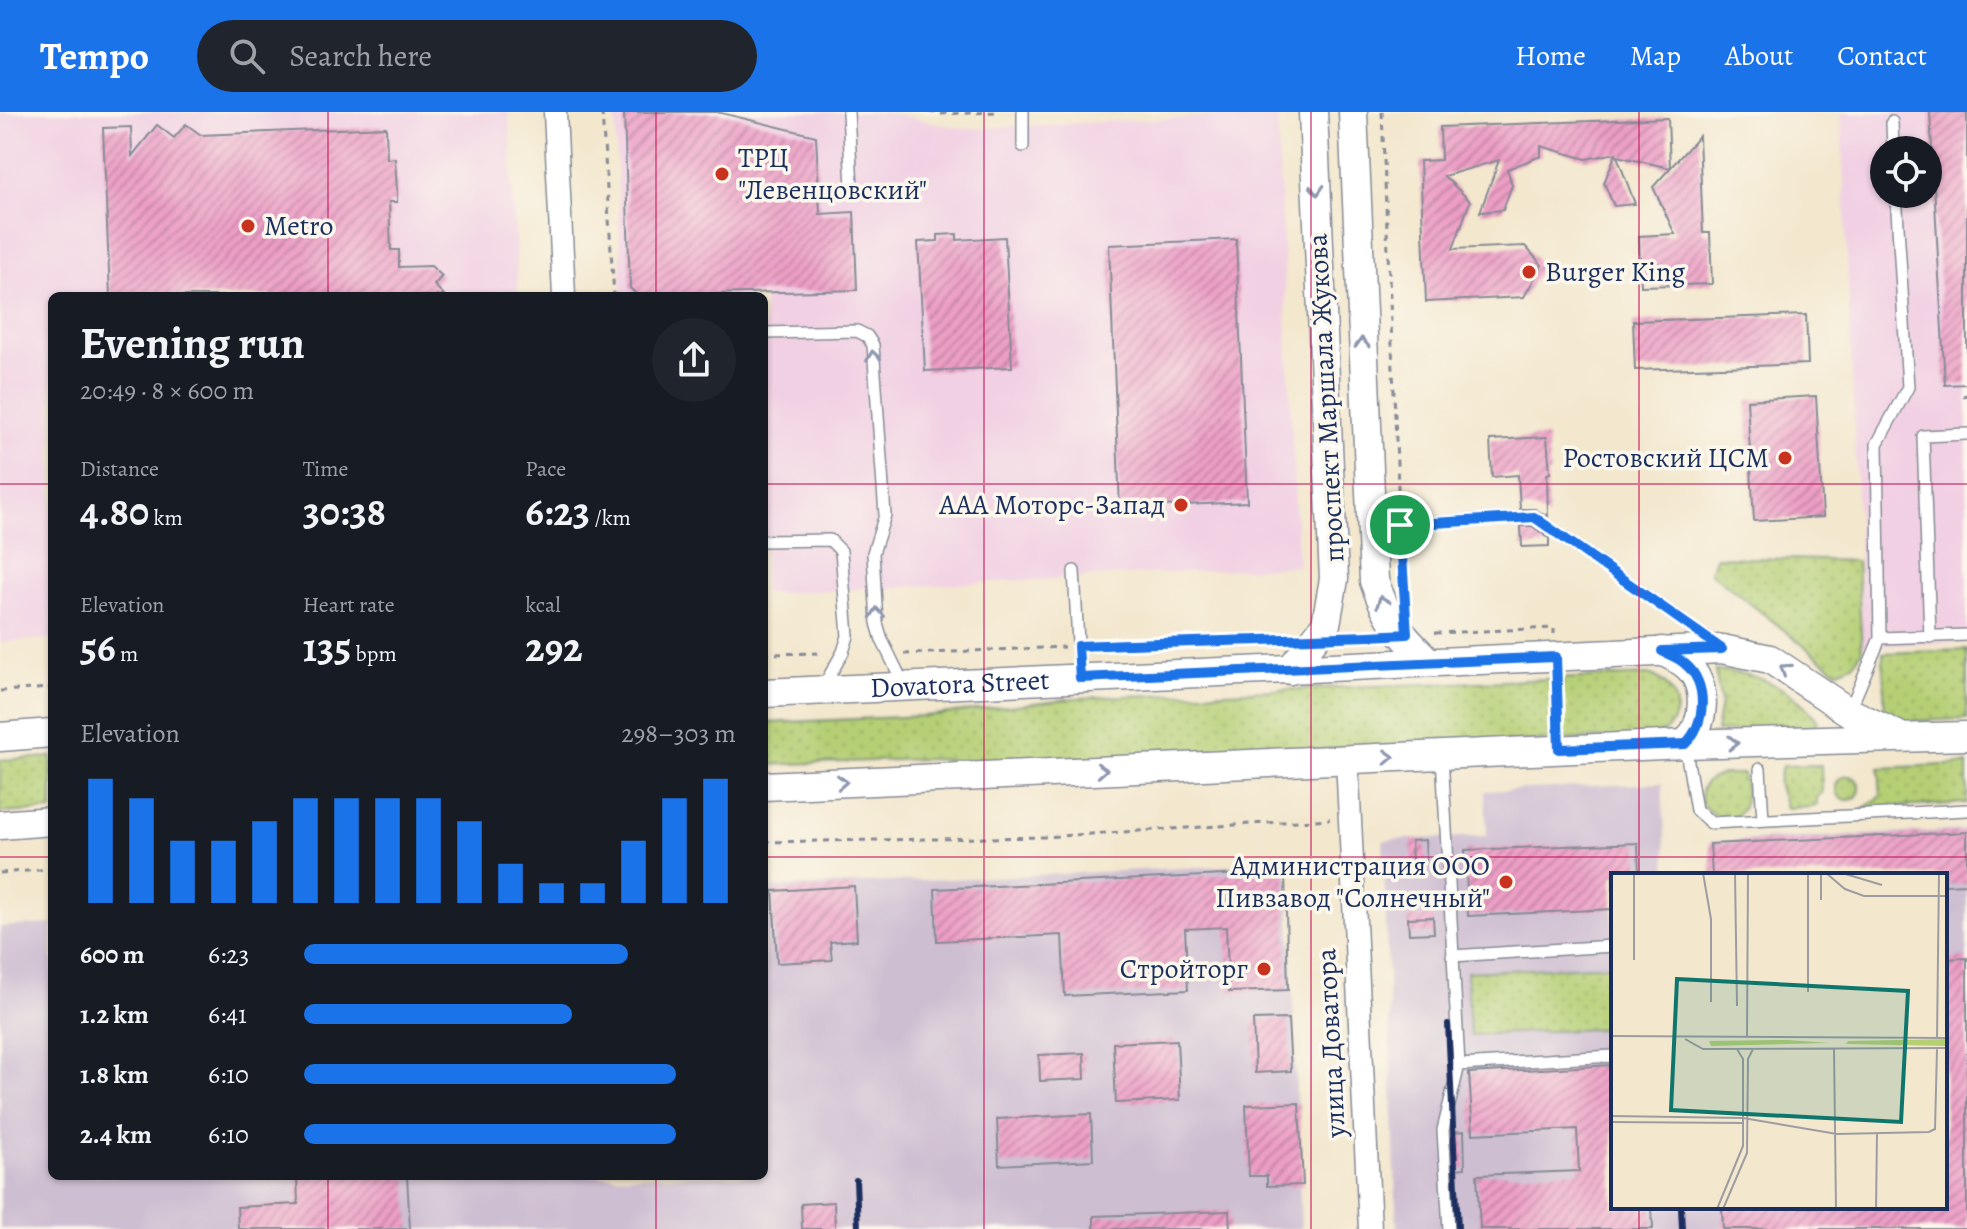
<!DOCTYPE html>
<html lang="en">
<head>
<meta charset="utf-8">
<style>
	:root { --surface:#171b24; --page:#20242c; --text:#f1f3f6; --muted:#9ea1a6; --accent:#1a73e8 }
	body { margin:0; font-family:Alegreya,serif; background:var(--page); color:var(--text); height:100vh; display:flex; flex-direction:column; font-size:30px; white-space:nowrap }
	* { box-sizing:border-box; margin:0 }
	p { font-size:26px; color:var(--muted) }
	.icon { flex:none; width:44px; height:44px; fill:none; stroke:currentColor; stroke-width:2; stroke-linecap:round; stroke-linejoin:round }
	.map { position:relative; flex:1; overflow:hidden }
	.sheet { position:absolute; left:48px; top:180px; width:720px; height:888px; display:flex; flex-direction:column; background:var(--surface); border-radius:12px; box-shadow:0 2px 6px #0004 }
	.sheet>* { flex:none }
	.tools { position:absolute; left:1870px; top:24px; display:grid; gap:16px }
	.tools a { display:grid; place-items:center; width:72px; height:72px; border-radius:50%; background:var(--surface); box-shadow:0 2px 6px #0004; font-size:40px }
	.pin { position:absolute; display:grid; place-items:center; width:68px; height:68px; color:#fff; margin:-34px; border:4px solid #fff; border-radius:50%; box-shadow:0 2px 8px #0007 }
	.round { display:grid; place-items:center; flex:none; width:84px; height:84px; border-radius:42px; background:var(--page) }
	.summary { display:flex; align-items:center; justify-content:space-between; height:136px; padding:0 32px }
	h1 { font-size:44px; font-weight:700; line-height:60px }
	.figures { display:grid; grid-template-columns:repeat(3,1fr); gap:12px; height:136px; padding:8px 32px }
	.figures div { display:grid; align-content:center }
	.figures b { font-size:40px; font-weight:700 }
	.figures small { font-size:22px; font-weight:400 }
	.figures p { font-size:22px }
	.chart { height:224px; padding:16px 32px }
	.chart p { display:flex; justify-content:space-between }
	.chart svg { width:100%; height:144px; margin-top:8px; stroke:var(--accent); stroke-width:6 }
	ul { padding:0 32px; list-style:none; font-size:26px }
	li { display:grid; grid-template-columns:128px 96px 1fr; align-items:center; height:60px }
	li i { height:20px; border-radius:10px; background:var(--accent) }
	header { display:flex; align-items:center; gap:48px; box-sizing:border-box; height:112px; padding:0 40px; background:var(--accent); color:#fff }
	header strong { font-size:38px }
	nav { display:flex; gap:44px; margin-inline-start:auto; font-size:28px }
	.search { width:560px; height:72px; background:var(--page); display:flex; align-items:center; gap:20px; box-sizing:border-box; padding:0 28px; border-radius:44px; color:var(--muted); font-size:30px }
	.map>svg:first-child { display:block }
</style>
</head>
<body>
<header>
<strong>Tempo</strong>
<div class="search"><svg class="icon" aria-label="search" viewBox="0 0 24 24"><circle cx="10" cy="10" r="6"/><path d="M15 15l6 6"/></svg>Search here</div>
<nav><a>Home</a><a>Map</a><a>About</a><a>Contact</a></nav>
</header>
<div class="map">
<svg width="1967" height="1117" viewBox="0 0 1967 1117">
	<defs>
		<pattern id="green-dots" width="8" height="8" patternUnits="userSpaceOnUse" patternTransform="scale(2)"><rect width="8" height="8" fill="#b5cf75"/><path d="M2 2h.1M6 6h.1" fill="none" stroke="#9bb268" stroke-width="1.8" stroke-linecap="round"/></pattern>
		<pattern id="building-hatch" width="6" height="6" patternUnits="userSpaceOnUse" patternTransform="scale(2)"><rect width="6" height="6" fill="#ed9ec5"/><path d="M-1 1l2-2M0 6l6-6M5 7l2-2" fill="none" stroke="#bf81a3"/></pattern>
	</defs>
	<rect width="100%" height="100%" fill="#fbf7ec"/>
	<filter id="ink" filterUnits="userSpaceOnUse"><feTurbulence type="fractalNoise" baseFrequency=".0125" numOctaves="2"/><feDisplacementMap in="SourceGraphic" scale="16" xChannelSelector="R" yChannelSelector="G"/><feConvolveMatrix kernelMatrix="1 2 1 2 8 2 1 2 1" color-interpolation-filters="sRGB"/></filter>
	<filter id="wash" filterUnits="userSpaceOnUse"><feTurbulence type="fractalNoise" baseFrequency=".006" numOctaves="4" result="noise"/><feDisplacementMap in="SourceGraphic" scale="32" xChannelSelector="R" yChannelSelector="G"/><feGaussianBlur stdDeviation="1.8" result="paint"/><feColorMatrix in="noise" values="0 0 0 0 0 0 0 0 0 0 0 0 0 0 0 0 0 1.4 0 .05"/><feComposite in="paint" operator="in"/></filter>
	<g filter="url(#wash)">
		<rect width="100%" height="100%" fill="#f3e7cd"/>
		<path fill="#f1d0e3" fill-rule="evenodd" d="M0 0H509L518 184H52V527L0 530Z
			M615 0H884L965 17 1277 1 1298 454 764 482V184H622Z
			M1841 0H1967V530L1863 534ZM1884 38H1928V82H1884Z"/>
		<path fill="#cebed1" d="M1662 671 1667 763H1613V1095H1945V763H1711L1710 730 1967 718V1117H1397L1383 728 1487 724 1485 679Z
			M1288 751 1301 1117H0V815L52 812V1064H764V776Z"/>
		<path fill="url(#green-dots)" stroke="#687f6a" stroke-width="2" d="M1716 445 1857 449 1862 539 1853 552 1836 559 1710 460Z
			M1967 538V607L1885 610 1883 541Z
			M1715 559C1756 559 1793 576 1818 609L1812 616 1716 620 1721 591Z
			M1652 563C1679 575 1686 608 1658 624L1010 650 925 647 764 653V611L925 604 1075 586Z
			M52 645V698L0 701V648Z
			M1967 652V691L1863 697 1881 684 1879 656Z
			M1821 653 1822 681 1817 685V692L1813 695 1786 696 1778 671 1782 654Z
			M1723 662H1743C1744 670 1747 680 1745 687 1737 736 1665 679 1723 662Z
			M1836 676a12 12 0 1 1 24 0a12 12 0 1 1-24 0Z
			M1613 853V916L1470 923 1467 860Z"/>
		<g id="blocks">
			<path fill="url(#building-hatch)" d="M624 0H717L816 24 820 102 854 100 857 178 638 184 630 176Z
				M1930 0H1967V272L1945 273Z
				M1668 6 1670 56 1617 44 1635 92 1614 94 1604 71 1616 41 1586 47 1541 34V44L1507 57 1512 73 1503 98 1480 100 1499 48 1444 64 1470 89 1453 137 1525 134 1542 153 1524 185 1426 190 1420 49 1441 48 1440 15Z
				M186 12 201 23 386 15 387 47 395 46 397 80V90H389L391 138H399V155L431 154 442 164 434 173 445 184H110L103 16 131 15 132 44 157 13 174 26Z
				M1699 24 1703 121H1710L1712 172 1641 174 1639 124 1675 122 1653 75Z
				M957 122V128L1005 125 1012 255 925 259 918 130 938 129V123Z
				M1236 127 1247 390 1120 396 1109 133Z
				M1806 203 1808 252 1635 258 1633 209Z
				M1816 284 1823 405 1754 409 1747 288Z
				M1547 325 1550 361 1547 362 1548 405 1535 397H1520L1518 363 1492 365 1490 328Z
				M1521 414H1532L1549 426V434L1522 435Z
				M1967 720V772L1945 773V763H1712L1710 732Z
				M1425 728 1426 748 1412 749 1411 729Z
				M1638 731 1639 763H1613V797L1468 804 1465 738Z
				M1285 760 1288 878 1229 880 1226 815 1185 817 1188 878 1065 884 1062 823 937 829 935 777Z
				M854 774 857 828 830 830 832 848 777 851 773 779Z
				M1433 805 1434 821 1409 822 1408 806Z
				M1967 846V1117H1723L1722 1095H1945V847Z
				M1288 907 1291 959 1255 961 1253 908Z
				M1177 928 1180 988 1116 991 1113 931Z
				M1084 941 1085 967 1040 969 1039 943Z
				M1613 953V1095H1652L1653 1117H1480L1477 1063 1579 1059 1577 1017 1473 1022 1469 961Z
				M1299 991 1303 1073 1267 1074V1064H1249L1246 993Z
				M1091 1002 1093 1048 999 1053 997 1007Z
				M1464 1019 1465 1056 1454 1057 1452 1020Z
				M297 1064H407L410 1117H238L237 1095 298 1092Z
				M834 1090 835 1117H802L801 1092Z
				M1229 1099 1230 1117H1094V1104Z"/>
		</g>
	</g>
	<g filter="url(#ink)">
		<use href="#blocks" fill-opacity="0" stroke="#878b96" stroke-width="2"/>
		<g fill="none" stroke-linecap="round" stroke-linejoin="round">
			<g stroke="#878b96" stroke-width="14">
				<path id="service" d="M848 0 852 76
					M1023 0V34
					M1892 10 1893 38
					M764 221 857 219 867 224 873 233 885 403 873 441 877 511 882 528 904 573
					M1373 414 1534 405 1715 532
					M764 429 830 428 841 439 848 524 843 540 823 575
					M1074 459 1080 566
					M1930 525 1923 324 1967 322
					M1880 526 1877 332 1908 275 1896 82
					M1849 600 1880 526 1967 523
					M1685 632 1696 698 1711 711 1967 698
					M1442 644 1459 953 1613 944
					M1760 657 1763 708
					M1452 844 1613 834
					M1449 1117 1443 1018 1459 953"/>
			</g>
			<g stroke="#878b96" stroke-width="25">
				<path id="minor" d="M555 0 564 184
					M1347 647 1370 1117"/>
			</g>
			<g stroke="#878b96" stroke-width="31">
				<g id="tertiary">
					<path d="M1353 0 1374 469C1388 508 1399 521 1429 550"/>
					<path d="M1662 539C1669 543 1678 547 1685 552 1709 571 1706 613 1685 632"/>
					<path d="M1290 558 1326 512 1334 467 1313 0"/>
					<path id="s1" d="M764 581 1722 537 1770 547 1849 600 1897 623"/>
					<path d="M0 625 52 621"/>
					<path d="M764 674 1685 632 1967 624"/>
					<path d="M0 713 52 709"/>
				</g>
			</g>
			<path stroke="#878b96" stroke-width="3" stroke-dasharray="6 6" stroke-linecap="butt" d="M602 0 614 184
				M929 0 940 2 1000 0
				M1382 0 1399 398
				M1963 284 1967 283
				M1401 426 1404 478
				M1435 521 1554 516V522
				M1343 526 1376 524
				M1092 533 1284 526
				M764 542 824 541
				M904 542 1064 535
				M1557 569 1559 614
				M0 579 52 576
				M764 730 1044 725 1330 707
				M0 761 52 757"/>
			<use href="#service" stroke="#fff" stroke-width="11"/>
			<use href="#minor" stroke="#fff" stroke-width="22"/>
			<use href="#tertiary" stroke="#fff" stroke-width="28"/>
			<path stroke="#1b2f5e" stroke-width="6" d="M1448 912 1458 1117
				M856 1068 858 1117
				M1681 1095 1682 1117"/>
		</g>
		<defs><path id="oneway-chevron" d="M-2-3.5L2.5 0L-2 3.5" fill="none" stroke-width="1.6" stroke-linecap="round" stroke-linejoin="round" transform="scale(2)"/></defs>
		<g stroke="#8d97ae">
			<use href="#oneway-chevron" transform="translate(1317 78) rotate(87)"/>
			<use href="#oneway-chevron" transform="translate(1362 231) rotate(-92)"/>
			<use href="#oneway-chevron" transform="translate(873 244) rotate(-98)"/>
			<use href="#oneway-chevron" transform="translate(1382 489) rotate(-111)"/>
			<use href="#oneway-chevron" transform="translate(877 501) rotate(-95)"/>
			<use href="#oneway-chevron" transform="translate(1785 557) rotate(-146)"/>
			<use href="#oneway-chevron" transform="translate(1733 631) rotate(-1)"/>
			<use href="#oneway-chevron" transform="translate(1389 645) rotate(-2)"/>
			<use href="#oneway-chevron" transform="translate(1102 658) rotate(-3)"/>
			<use href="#oneway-chevron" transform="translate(842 670) rotate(-3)"/>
		</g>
	</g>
	<g fill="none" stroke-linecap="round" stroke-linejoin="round" filter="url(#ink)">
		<g stroke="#fff" stroke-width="16">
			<path id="route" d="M1534 405 1722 537 1662 539C1669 543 1679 546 1685 552 1709 571 1706 613 1685 632L1559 637 1556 545 1080 566 1078 534C1188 529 1298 528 1407 522L1400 413Z"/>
		</g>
		<use href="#route" stroke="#1a73e8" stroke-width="10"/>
	</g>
	<path fill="none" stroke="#c2185b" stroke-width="2" stroke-opacity="0.55" d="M328 0V184M656 0V184M984 0V1117M1311 0V1117M1639 0V763M0 372H52M764 372H1967M0 745H52M764 745H1967M328 1064V1117M656 1064V1117M1639 1095V1117"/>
	<g fill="#c8321e" stroke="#fbf7ec" stroke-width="3">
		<circle cx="722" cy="62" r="8"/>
		<circle cx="248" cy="114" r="8"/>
		<circle cx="1529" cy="160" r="8"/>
		<circle cx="1785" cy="346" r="8"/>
		<circle cx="1181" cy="393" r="8"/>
		<circle cx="1506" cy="770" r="8"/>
		<circle cx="1264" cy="857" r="8"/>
	</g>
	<g text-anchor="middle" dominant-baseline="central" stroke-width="7" stroke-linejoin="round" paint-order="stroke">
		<g font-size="28" fill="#1b2f5e" stroke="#fbf7ec" text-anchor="end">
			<text x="738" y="46" text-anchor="start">ТРЦ<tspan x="738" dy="32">"Левенцовский"</tspan></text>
			<text x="264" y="114" text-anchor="start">Metro</text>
			<text x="1545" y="160" text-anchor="start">Burger King</text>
			<text x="1769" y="346">Ростовский ЦСМ</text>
			<text x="1165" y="393">ААА Моторс-Запад</text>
			<text x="1490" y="754">Администрация ООО<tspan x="1490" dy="32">Пивзавод "Солнечный"</tspan></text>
			<text x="1248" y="857">Стройторг</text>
		</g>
		<g font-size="28" fill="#1b2f5e" stroke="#fbf7ec">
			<text transform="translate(1326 286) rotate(-93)">проспект Маршала Жукова</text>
			<text stroke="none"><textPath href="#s1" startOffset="196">Dovatora Street</textPath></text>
			<text transform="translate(1331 931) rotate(-93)">улица Доватора</text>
		</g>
	</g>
	<g transform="translate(1611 761)">
		<rect width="336" height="336" fill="#f3e7cd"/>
		<path d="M336 166V173L235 171 237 168ZM176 167 219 170 100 173 98 168Z" fill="#b5cf75"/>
		<path fill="none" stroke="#9d9da1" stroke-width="2" d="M92 0 100 46V129M124 0 126 133M210 0V27M215 0 234 16 253 23H336M231 0 271 12M23 87V0M197 119V0M0 163 336 165M136 165 137 0M326 165 328 0M74 166 92 176 336 175M223 176 225 336M0 243 132 245 226 261 318 259 324 256 326 176M0 249 132 250M106 336 132 273V186L126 176M112 336 136 280 137 186 142 176M265 336 266 261"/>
		<path fill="#0f766e" fill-opacity="0.15" stroke="#0f766e" stroke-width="4" d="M66 106 297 118 290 249 60 237Z"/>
		<rect width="336" height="336" fill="none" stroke="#1b2f5e" stroke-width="4"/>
	</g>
</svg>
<div class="tools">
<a><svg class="icon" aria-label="locate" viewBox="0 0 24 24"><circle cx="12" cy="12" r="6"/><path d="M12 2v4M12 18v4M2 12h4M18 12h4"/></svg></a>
</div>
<div class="pin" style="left:1400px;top:413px;background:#1e9e55"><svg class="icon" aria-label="arrive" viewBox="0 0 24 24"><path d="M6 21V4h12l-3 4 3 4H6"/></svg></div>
<section class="sheet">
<div class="summary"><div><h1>Evening run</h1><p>20:49 · 8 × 600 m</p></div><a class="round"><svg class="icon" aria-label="share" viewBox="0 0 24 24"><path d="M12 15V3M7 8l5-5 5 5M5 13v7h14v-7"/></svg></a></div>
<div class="figures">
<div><p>Distance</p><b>4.80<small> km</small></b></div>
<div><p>Time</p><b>30:38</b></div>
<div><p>Pace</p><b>6:23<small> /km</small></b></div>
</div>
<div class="figures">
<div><p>Elevation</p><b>56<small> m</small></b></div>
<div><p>Heart rate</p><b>135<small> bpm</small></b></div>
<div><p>kcal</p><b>292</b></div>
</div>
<div class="chart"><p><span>Elevation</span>298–303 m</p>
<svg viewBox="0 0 160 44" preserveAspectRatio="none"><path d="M5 44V6M15 44V12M25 44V25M35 44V25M45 44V19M55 44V12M65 44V12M75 44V12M85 44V12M95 44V19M105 44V32M115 44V38M125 44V38M135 44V25M145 44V12M155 44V6"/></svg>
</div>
<ul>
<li><b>600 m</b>6:23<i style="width:75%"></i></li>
<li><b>1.2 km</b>6:41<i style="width:62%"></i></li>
<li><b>1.8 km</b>6:10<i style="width:86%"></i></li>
<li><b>2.4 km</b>6:10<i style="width:86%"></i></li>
</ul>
</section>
</div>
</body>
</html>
